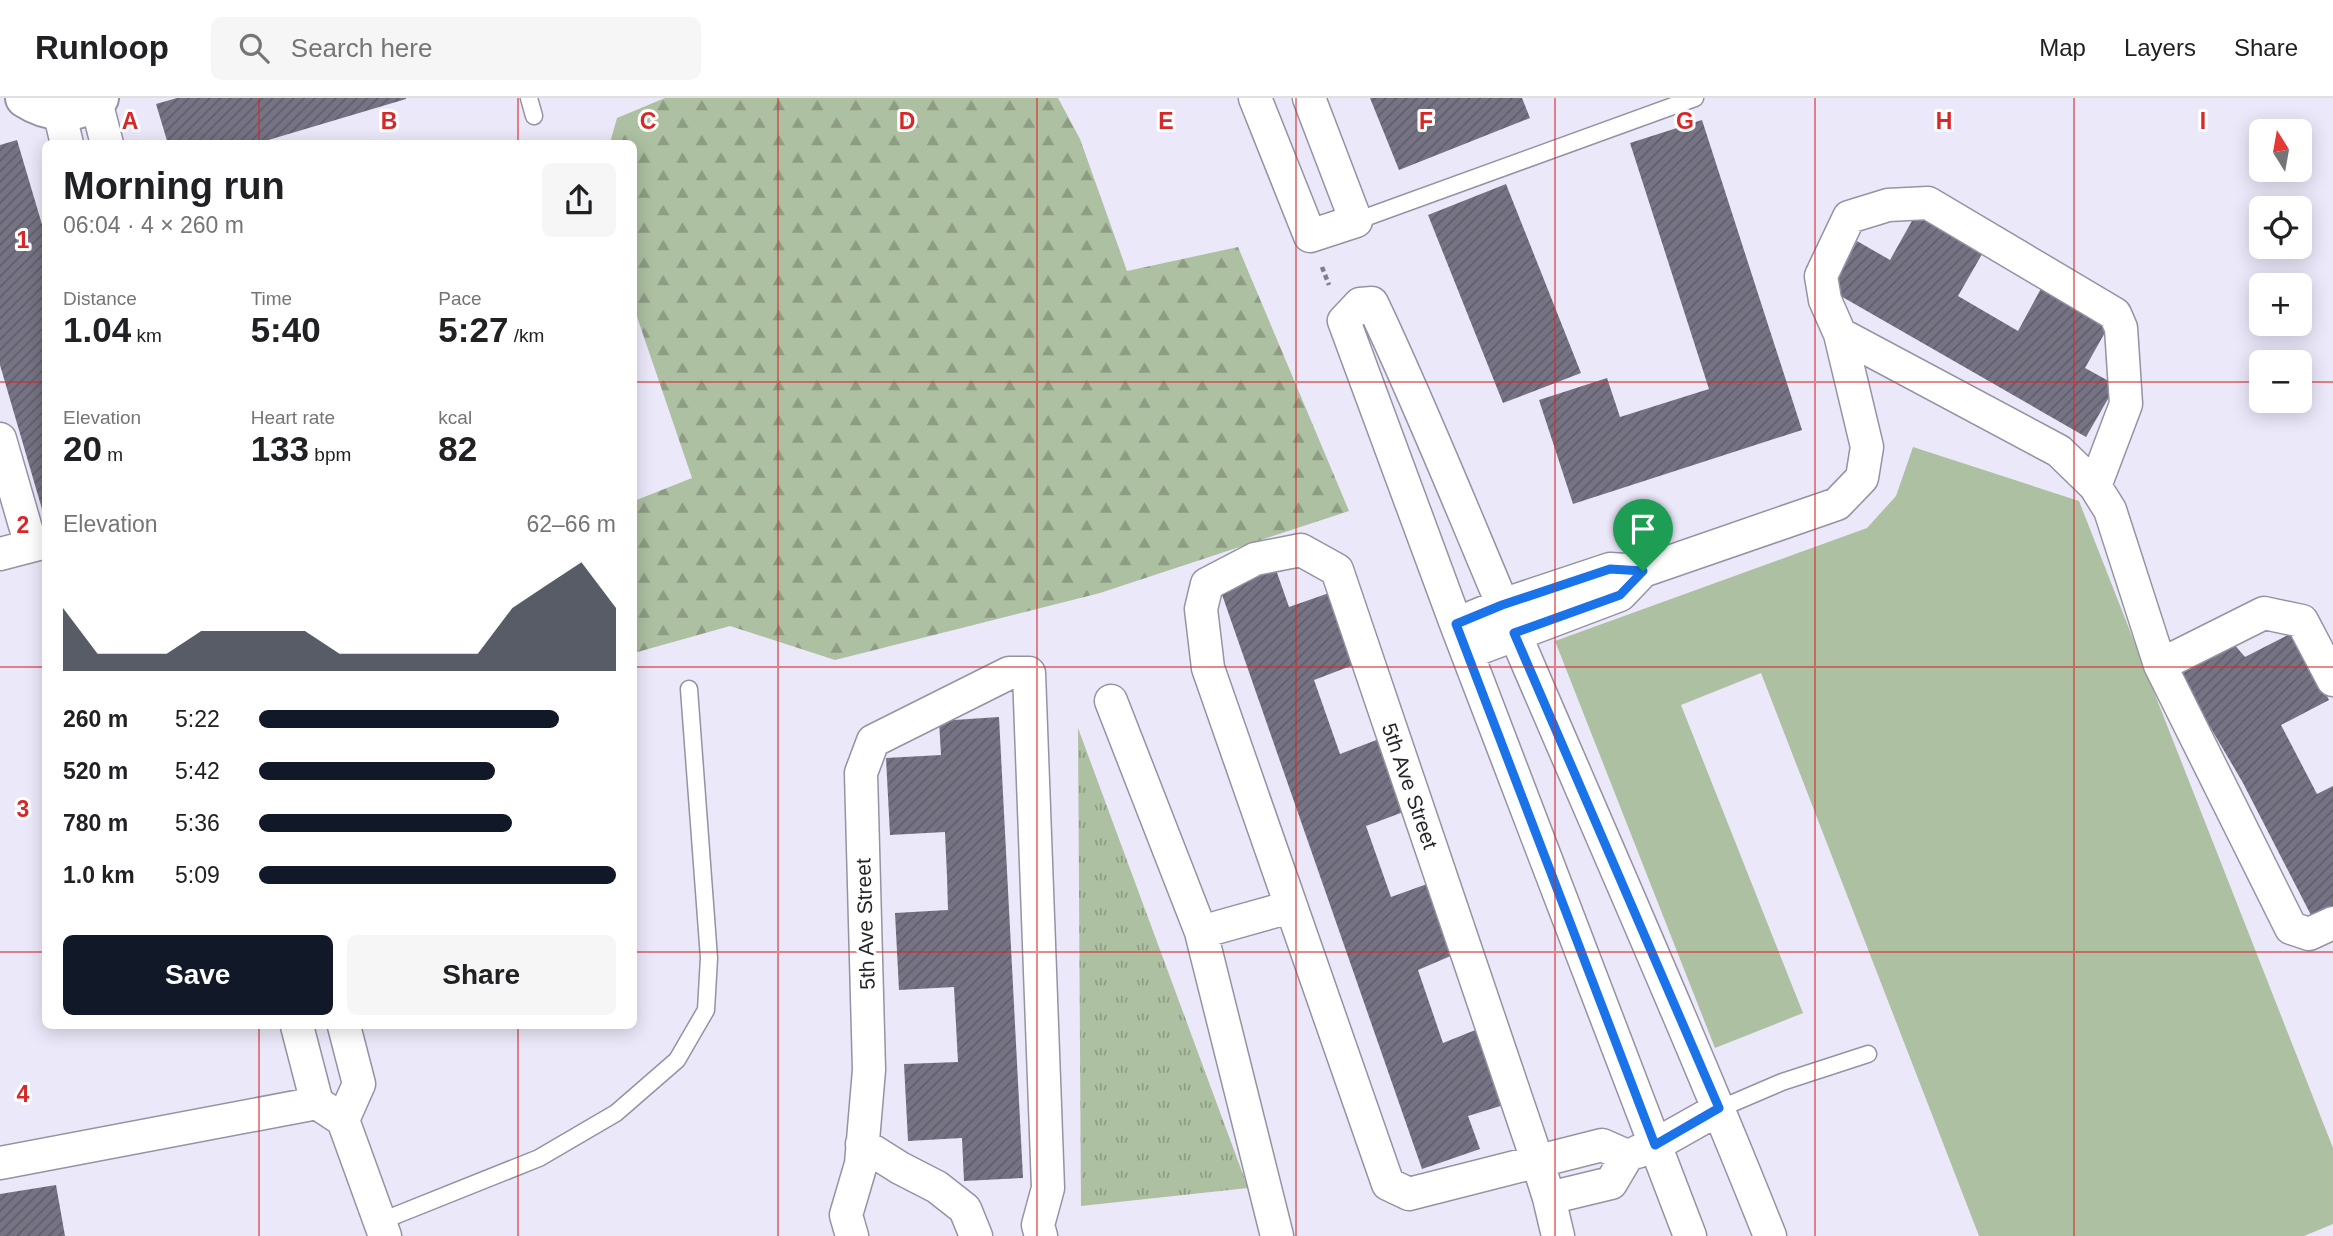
<!DOCTYPE html>
<html lang="en">
<head>
<meta charset="utf-8">
<style>
	:root { --surface:#fff; --page:#f6f6f6; --text:#202124; --muted:#757577; --line:#e0e0e0; --accent:#111827 }
	body { margin:0; font-family:Helvetica,sans-serif; background:var(--page); color:var(--text); height:100vh; display:flex; flex-direction:column; font-size:26px; white-space:nowrap }
	* { box-sizing:border-box; margin:0 }
	p { font-size:23px; color:var(--muted) }
	.icon { flex:none; width:38px; height:38px; fill:none; stroke:currentColor; stroke-width:2; stroke-linecap:round; stroke-linejoin:round }
	.map { position:relative; flex:1; overflow:hidden }
	.drawer { position:absolute; left:42px; top:42px; width:595px; height:889px; display:flex; flex-direction:column; background:var(--surface); border-radius:10px; box-shadow:0 4px 18px #0003 }
	.drawer>* { flex:none }
	.needle { width:46px; rotate:349deg }
	.buttons { position:absolute; left:2249px; top:21px; display:grid; gap:14px }
	.buttons a { display:grid; place-items:center; width:63px; height:63px; border-radius:10px; background:var(--surface); box-shadow:0 4px 18px #0003; font-size:35px }
	.pin { position:absolute; display:grid; place-items:center; width:60px; height:60px; color:#fff; margin:-72px -30px; border-radius:50% 50% 50% 0; rotate:-45deg; box-shadow:0 0 7px #0007 }
	.pin .icon { rotate:45deg }
	.round { display:grid; place-items:center; flex:none; width:74px; height:74px; border-radius:10px; background:var(--page) }
	.overview { display:flex; align-items:center; justify-content:space-between; height:119px; padding:0 21px }
	h1 { font-size:38px; font-weight:600; line-height:52px }
	.figures { display:grid; grid-template-columns:repeat(3,1fr); gap:10px; height:119px; padding:7px 21px }
	.figures div { display:grid; align-content:center }
	.figures b { font-size:35px; font-weight:600 }
	.figures small { font-size:19px; font-weight:400 }
	.figures p { font-size:19px }
	.chart { height:196px; padding:14px 21px }
	.chart p { display:flex; justify-content:space-between }
	.chart svg { width:100%; height:126px; margin-top:7px; fill:var(--accent); opacity:.7 }
	.cta { display:flex; gap:14px; margin-top:auto; padding:14px 21px }
	.cta a { flex:1; height:80px; border-radius:10px; background:var(--accent); color:#fff; font-size:28px; font-weight:600; line-height:80px; text-align:center }
	.cta a+a { background:var(--page); color:var(--text) }
	ul { padding:0 21px; list-style:none; font-size:23px }
	li { display:grid; grid-template-columns:112px 84px 1fr; align-items:center; height:52px }
	li i { height:18px; border-radius:9px; background:var(--accent) }
	header { display:flex; align-items:center; gap:42px; box-sizing:border-box; height:98px; padding:0 35px; background:var(--surface); border-bottom:2px solid var(--line) }
	header strong { font-size:33px }
	nav { display:flex; gap:38px; margin-inline-start:auto; font-size:24px }
	.search { width:490px; height:63px; background:var(--page); display:flex; align-items:center; gap:18px; box-sizing:border-box; padding:0 24px; border-radius:10px; color:var(--muted); font-size:26px }
	.map>svg:first-child { display:block }
</style>
</head>
<body>
<header>
<strong>Runloop</strong>
<div class="search"><svg class="icon" aria-label="search" viewBox="0 0 24 24"><circle cx="10" cy="10" r="6"/><path d="M15 15l6 6"/></svg>Search here</div>
<nav><a>Map</a><a>Layers</a><a>Share</a></nav>
</header>
<div class="map">
<svg width="2333" height="1138" viewBox="0 0 2333 1138">
	<defs>
		<pattern id="forest-firs" width="22" height="20" patternUnits="userSpaceOnUse" patternTransform="scale(1.75)"><rect width="22" height="20" fill="#adc0a1"/><path d="M5 1l3.5 6h-7zM16 11l3.5 6h-7z" fill="#8d9c83"/></pattern>
		<pattern id="park-tufts" width="24" height="20" patternUnits="userSpaceOnUse" patternTransform="scale(1.75)"><rect width="24" height="20" fill="#adc0a1"/><path d="M3 7l-1-3M5 7V3M7 7l1-3M15 17l-1-3M17 17v-4M19 17l1-3" fill="none" stroke="#8d9c83"/></pattern>
		<pattern id="building-hatch" width="6" height="6" patternUnits="userSpaceOnUse" patternTransform="scale(1.75)"><rect width="6" height="6" fill="#767384"/><path d="M-1 1l2-2M0 6l6-6M5 7l2-2" fill="none" stroke="#615e6c"/></pattern>
	</defs>
	<rect width="100%" height="100%" fill="#ebe8fa"/>
	<path fill="#adc0a1" d="M1913 349 2079 403 2333 1050V1126L2304 1138H1979L1761 575 1681 607 1803 915 1715 950 1555 543 1867 430 1896 398Z"/>
	<path fill="url(#forest-firs)" d="M665 0H1058L1080 41 1127 173 1238 149 1349 413 1100 495 835 562 730 528 634 555V403L692 380 634 210V46L610 45 617 20Z"/>
	<path fill="url(#park-tufts)" d="M1078 630 1248 1090 1081 1108Z"/>
	<path fill="url(#building-hatch)" d="M177 0H406V1L255 46H168L156 6Z
		M1370 0H1522L1530 20 1399 72Z
		M1702 22 1802 332 1573 406 1539 302 1607 280 1620 319 1709 291 1630 45Z
		M17 42 46 140V410L42 411 0 267V47Z
		M1506 86 1581 275 1503 305 1428 117Z
		M1917 114 1985 151 1958 198 2018 233 2044 185 2112 222 2085 270 2116 287 2086 339 1832 193 1857 143 1890 162Z
		M1275 469 1289 509 1332 494 1356 566 1314 582 1340 656 1379 641 1406 713 1366 728 1391 799 1427 786 1453 857 1418 872 1443 945 1483 929 1507 1006 1468 1018 1480 1051 1422 1071 1219 488Z
		M2294 534 2329 602 2281 627 2317 696 2333 688V813L2314 823 2243 685 2178 574 2233 545 2245 559Z
		M999 619 1023 1080 964 1083 962 1040 908 1043 904 966 958 964 954 889 899 892 895 815 948 812 947 778 945 734 890 737 886 660 941 657 939 623Z
		M56 1087 65 1138H0V1096Z"/>
	<g fill="none" stroke-linecap="round" stroke-linejoin="round">
		<g stroke="#9592a4" stroke-width="19">
			<path id="service" d="M529 0 534 18
				M1356 123 1695 0
				M1719 1011 1782 984 1868 956
				M379 1124 539 1060 616 1015 677 962 706 912 709 860 689 591"/>
		</g>
		<g stroke="#9592a4" stroke-width="35">
			<path id="minor" d="M1255 0 1310 138 1356 123 1309 0
				M96 3 107 46
				M59 13 67 46
				M1840 236 1825 202 1821 178 1849 119 1888 107 1928 105 2115 216 2121 230 2126 306 2095 388
				M0 341 31 448
				M0 456 46 444
				M1456 526 1502 507 1610 471 1643 473 1837 406 1862 380 1867 349 1840 236 2059 353 2095 388 2110 412 2160 567 2291 830 2309 836 2333 825
				M1467 555 1620 497 1643 473
				M2160 567 2264 515 2302 523 2333 582
				M1111 603 1201 834 1290 809
				M1201 834 1277 1138
				M297 928 317 1005 343 1022 385 1138
				M343 1022 359 986 344 928
				M862 1046 900 1070 937 1089 965 1111 976 1138
				M1637 1054 1655 1047 1719 1011
				M0 1065 317 1005
				M1549 1100 1611 1085 1627 1058
				M852 1138 846 1117 861 1066 869 972 861 675 873 643 1009 575H1029L1048 1090 1038 1127 1041 1138
				M1558 1138 1549 1100 1537 1062 1337 472 1301 452 1255 461 1207 486 1201 511 1208 570 1388 1086 1409 1096 1602 1047 1627 1058
				M1690 1138 1456 526 1344 223 1360 206 1372 205C1428 323 1475 444 1527 564 1609 755 1693 945 1770 1138"/>
		</g>
		<g stroke="#9592a4" stroke-width="42">
			<path id="tertiary" d="M25 0C48 15 76 18 99 0"/>
		</g>
		<path stroke="#807e8b" stroke-width="4.5" stroke-dasharray="5 3.5" stroke-linecap="butt" d="M1322 169 1329 187"/>
		<use href="#service" stroke="#fff" stroke-width="16"/>
		<use href="#minor" stroke="#fff" stroke-width="32"/>
		<use href="#tertiary" stroke="#fff" stroke-width="38"/>
	</g>
	<g fill="none" stroke-linecap="round" stroke-linejoin="round">
		<g stroke="#fff" stroke-width="14">
			<path id="route" d="M1610 471 1643 473 1620 497 1514 535 1719 1010 1655 1047 1456 526 1502 507Z"/>
		</g>
		<use href="#route" stroke="#1a73e8" stroke-width="9"/>
	</g>
	<path fill="none" stroke="#d62828" stroke-width="2" stroke-opacity="0.55" d="M259 0V46M518 0V46M778 0V1138M1037 0V1138M1296 0V1138M1555 0V1138M1815 0V1138M2074 0V1138M0 284H46M634 284H2261M2300 284H2333M0 569H46M634 569H2333M0 854H46M634 854H2333M259 928V1138M518 928V1138"/>
	<g text-anchor="middle" dominant-baseline="central" stroke-width="6" stroke-linejoin="round" paint-order="stroke">
		<g font-size="21" fill="#25242b" stroke="#fff">
			<text transform="translate(1410 688) rotate(71)">5th Ave Street</text>
			<text transform="translate(865 826) rotate(-92)">5th Ave Street</text>
		</g>
	</g>
	<g font-size="23" text-anchor="middle" font-weight="bold" fill="#d62828" stroke="#fff" stroke-width="6" stroke-linejoin="round" paint-order="stroke">
		<text x="130" y="31">A</text>
		<text x="389" y="31">B</text>
		<text x="648" y="31">C</text>
		<text x="907" y="31">D</text>
		<text x="1166" y="31">E</text>
		<text x="1426" y="31">F</text>
		<text x="1685" y="31">G</text>
		<text x="1944" y="31">H</text>
		<text x="2203" y="31">I</text>
		<text x="23" y="150">1</text>
		<text x="23" y="435">2</text>
		<text x="23" y="719">3</text>
		<text x="23" y="1004">4</text>
	</g>
</svg>
<div class="buttons">
<a><svg class="needle" viewBox="-14 -14 28 28"><path d="M0-13l5 13h-10z" fill="#e53935"/><path d="M0 13l5-13h-10z" fill="#757577"/></svg></a>
<a><svg class="icon" aria-label="locate" viewBox="0 0 24 24"><circle cx="12" cy="12" r="6"/><path d="M12 2v4M12 18v4M2 12h4M18 12h4"/></svg></a>
<a>+</a>
<a>−</a>
</div>
<div class="pin" style="left:1643px;top:473px;background:#1e9e55"><svg class="icon" aria-label="arrive" viewBox="0 0 24 24"><path d="M6 21V4h12l-3 4 3 4H6"/></svg></div>
<section class="drawer">
<div class="overview"><div><h1>Morning run</h1><p>06:04 · 4 × 260 m</p></div><a class="round"><svg class="icon" aria-label="share" viewBox="0 0 24 24"><path d="M12 15V3M7 8l5-5 5 5M5 13v7h14v-7"/></svg></a></div>
<div class="figures">
<div><p>Distance</p><b>1.04<small> km</small></b></div>
<div><p>Time</p><b>5:40</b></div>
<div><p>Pace</p><b>5:27<small> /km</small></b></div>
</div>
<div class="figures">
<div><p>Elevation</p><b>20<small> m</small></b></div>
<div><p>Heart rate</p><b>133<small> bpm</small></b></div>
<div><p>kcal</p><b>82</b></div>
</div>
<div class="chart"><p><span>Elevation</span>62–66 m</p>
<svg viewBox="0 0 160 44" preserveAspectRatio="none"><path d="M0 44V22L10 38L20 38L30 38L40 30L50 30L60 30L70 30L80 38L90 38L100 38L110 38L120 38L130 22L140 14L150 6L160 22V44z"/></svg>
</div>
<ul>
<li><b>260 m</b>5:22<i style="width:84%"></i></li>
<li><b>520 m</b>5:42<i style="width:66%"></i></li>
<li><b>780 m</b>5:36<i style="width:71%"></i></li>
<li><b>1.0 km</b>5:09<i style="width:100%"></i></li>
</ul>
<div class="cta"><a>Save</a><a>Share</a></div>
</section>
</div>
</body>
</html>
